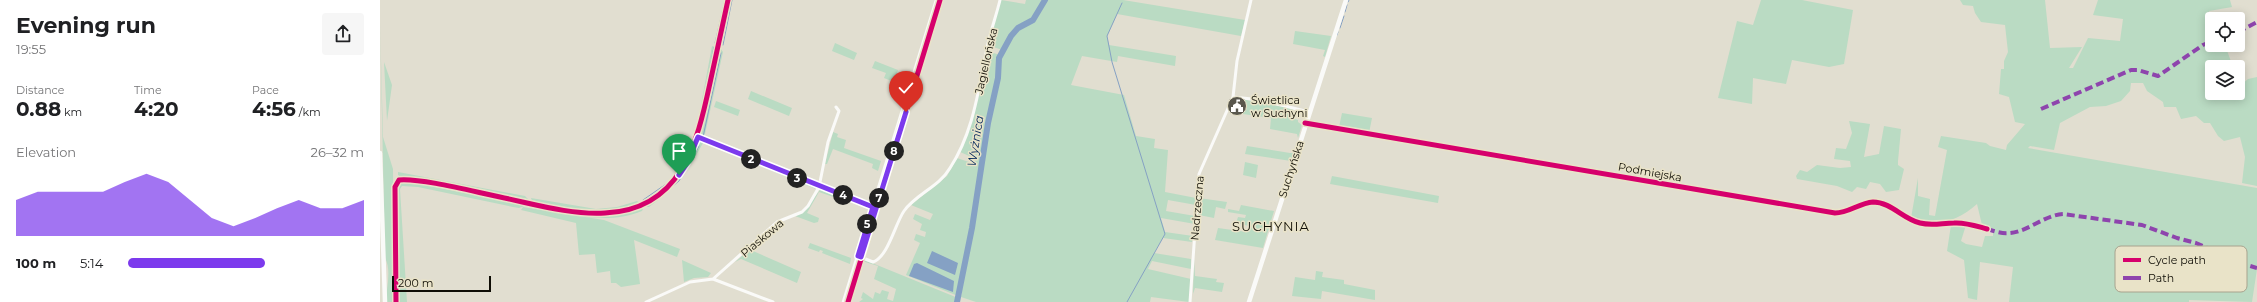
<!DOCTYPE html>
<html lang="en">
<head>
<meta charset="utf-8">
<style>
	:root { --surface:#fff; --page:#f6f6f6; --text:#202124; --muted:#757577; --accent:#7c3aed }
	body { margin:0; font-family:Montserrat,sans-serif; background:var(--page); color:var(--text); height:100vh; display:flex; flex-direction:column; font-size:15px; white-space:nowrap }
	* { box-sizing:border-box; margin:0 }
	p { font-size:13px; color:var(--muted) }
	.icon { flex:none; width:22px; height:22px; fill:none; stroke:currentColor; stroke-width:2; stroke-linecap:round; stroke-linejoin:round }
	.map { position:relative; flex:1; overflow:hidden }
	.drawer { display:flex; flex-direction:column; background:var(--surface); width:380px }
	.drawer>* { flex:none }
	.buttons { position:absolute; left:1825px; top:12px; display:grid; gap:8px }
	.buttons a { display:grid; place-items:center; width:40px; height:40px; border-radius:4px; background:var(--surface); box-shadow:0 2px 10px #0003; font-size:20px }
	.scale { position:absolute; left:12px; bottom:10px; width:99px; box-sizing:border-box; padding-left:4px; border:2px solid #0f0d05; border-top:0; font-size:11px; line-height:14px; white-space:nowrap; color:#0f0d05; -webkit-text-stroke:3px #e9e3c8; paint-order:stroke }
	.pin { position:absolute; display:grid; place-items:center; width:34px; height:34px; color:#fff; margin:-41px -17px; border-radius:50% 50% 50% 0; rotate:-45deg; box-shadow:0 0 4px #0007 }
	.pin .icon { rotate:45deg }
	.km { position:absolute; width:20px; height:20px; margin:-10px; border-radius:50%; background:#222; color:#fff; font-size:11px; line-height:20px; text-align:center }
	.round { display:grid; place-items:center; flex:none; width:42px; height:42px; border-radius:4px; background:var(--page) }
	.overview { display:flex; align-items:center; justify-content:space-between; height:68px; padding:0 16px }
	h1 { font-size:22px; font-weight:700; line-height:30px }
	.stats { display:grid; grid-template-columns:repeat(3,1fr); gap:6px; height:68px; padding:4px 16px }
	.stats div { display:grid; align-content:center }
	.stats b { font-size:20px; font-weight:700 }
	.stats small { font-size:11px; font-weight:400 }
	.stats p { font-size:11px }
	.chart { height:112px; padding:8px 16px }
	.chart p { display:flex; justify-content:space-between }
	.chart svg { width:100%; height:72px; margin-top:4px; fill:var(--accent); opacity:.7 }
	ul { padding:0 16px; list-style:none; font-size:13px }
	li { display:grid; grid-template-columns:64px 48px 1fr; align-items:center; height:30px }
	li i { height:10px; border-radius:5px; background:var(--accent) }
	main { display:flex; flex:1; min-height:0 }
	.map>svg:first-child { display:block }
</style>
</head>
<body>
<main>
<section class="drawer">
<div class="overview"><div><h1>Evening run</h1><p>19:55</p></div><a class="round"><svg class="icon" aria-label="share" viewBox="0 0 24 24"><path d="M12 15V3M7 8l5-5 5 5M5 13v7h14v-7"/></svg></a></div>
<div class="stats">
<div><p>Distance</p><b>0.88<small> km</small></b></div>
<div><p>Time</p><b>4:20</b></div>
<div><p>Pace</p><b>4:56<small> /km</small></b></div>
</div>
<div class="chart"><p><span>Elevation</span>26–32 m</p>
<svg viewBox="0 0 160 44" preserveAspectRatio="none"><path d="M0 44V22L10 17L20 17L30 17L40 17L50 11L60 6L70 11L80 22L90 33L100 38L110 33L120 27L130 22L140 27L150 27L160 22V44z"/></svg>
</div>
<ul>
<li><b>100 m</b>5:14<i style="width:58%"></i></li>
</ul>
</section>
<div class="map">
<svg width="1877" height="302" viewBox="0 0 1877 302">
	<rect width="100%" height="100%" fill="#e1ded0"/>
	<path fill="#badbc3" d="M621 0 645 4 646 0H743L865 20 861 36 737 14 727 36 729 45 796 56 795 66 738 56 737 62 702 56 691 85 744 95 756 136 775 139 774 148 788 150 785 192 816 198V205L788 200 786 211 815 216V224L781 218 785 232 813 236 812 242 783 238 774 253 811 259V269L772 261 768 269 811 279 809 302 771 297 770 302H596L581 297 582 292 580 291 578 296 526 275 540 243 534 240 536 234 545 237 546 232 540 230 542 224 533 219 535 214 550 220 553 214 531 205 567 176 577 158 592 163 594 158 580 152C594 119 602 86 607 51L620 55 622 50 608 45Z
		M1381 0H1422L1473 10 1464 64 1449 67 1412 60 1406 84 1373 78 1372 104 1338 98 1357 21 1373 25Z
		M1580 0H1665L1670 48 1702 47 1689 68H1693L1708 38 1740 41 1743 19 1713 15 1718 0H1850L1852 7 1829 11 1832 22C1827 29 1829 38 1823 45L1824 46 1832 43V45H1845L1853 67H1832V93H1858V82L1861 85 1868 79 1877 77V72V186L1862 183 1865 157 1860 137 1844 141 1838 136 1830 123H1824L1816 116 1801 119 1796 107H1784L1783 102 1767 91 1763 83H1751L1750 91 1741 101 1726 106 1710 107 1680 123 1674 150 1650 146 1648 148 1877 188V269L1872 302 1809 300V302H1629L1633 267 1600 262 1597 300 1588 298 1584 260 1567 251 1571 225H1586L1581 241 1586 244 1602 247 1605 236H1613V229L1602 225 1597 204C1579 220 1555 230 1531 218L1538 178V196L1550 199 1549 215 1555 216 1567 150 1558 147 1561 136 1606 143 1610 146 1626 150 1627 145 1645 124 1635 122 1629 97 1619 94 1621 69H1624V61L1628 52 1625 25 1601 22 1595 13 1593 6 1583 5Z
		M0 21 3 137 13 169 14 302H6C6 288 12 271 5 258Z
		M915 31 951 36 945 57 943 56 945 50 913 44Z
		M455 43 477 53 474 60 452 51Z
		M332 46 336 48 318 131 316 132Z
		M341 49 343 52 325 134 322 137 321 133 339 51Z
		M495 61 518 70 514 82 504 78 506 73 492 68Z
		M4 62 12 85 7 121Z
		M371 91 412 108 409 116 368 99Z
		M862 99 913 109 910 114 911 118 918 120V122L922 125 918 138 917 134 890 129 891 118 863 114V110H861Z
		M336 101 360 110 358 116 334 107Z
		M962 113 992 118 989 133 959 127Z
		M1469 121 1490 124 1484 157 1499 154 1504 126 1521 129 1518 161V165L1524 169 1519 190 1506 192 1500 184 1490 182 1486 189 1477 187 1472 192 1457 186 1417 179 1416 176 1420 170 1427 172 1437 165 1460 168 1471 167 1470 161 1454 159 1456 148 1466 149 1472 133Z
		M453 132 458 134 457 137 466 140 464 148 501 161 498 171 492 168 493 164 453 149 447 164H445Z
		M322 140 323 143C307 172 295 188 269 207H266L299 179 311 161 319 141Z
		M338 146 433 186 436 189 337 148Z
		M867 146 910 153H913L911 161 865 154Z
		M865 162 878 165 876 178 863 175Z
		M18 172 145 196 148 199 23 178 18 175Z
		M952 176 1059 196 1058 203 950 184Z
		M24 182 40 184 147 205 139 208 133 207 38 187 22 186 20 189 27 302H18L17 188 19 184Z
		M440 190H443L464 197 462 200 439 192 427 213 439 218 438 222 434 223 415 216 423 212Z
		M151 198 216 209 237 207 257 201 260 203C225 219 188 208 152 201Z
		M819 198 847 202 845 209 836 207 834 218 819 215 818 234Z
		M861 205 894 211 883 248 835 240 838 228 867 232 869 226 856 223 858 217 865 218 866 215 848 212V209L859 211Z
		M149 206 225 215 260 208 263 209 262 211C233 223 202 217 173 212 166 210 156 210 149 206Z
		M143 207 224 220 300 249 297 257 254 240 260 284 241 287 236 283H231L230 271 217 273 215 254 199 255 196 223 141 210Z
		M430 243 471 258 470 264 442 253 443 251 440 250 439 252 428 248Z
		M375 245H378L373 251 421 272 417 283 361 259 355 262Z
		M814 259 815 276 837 279 836 282 844 283 842 292 815 288 813 294Z
		M302 260 331 273 328 277 314 278 304 282Z
		M483 260 492 263 578 298 577 302H479L483 299 481 298 483 292 493 299 495 292 500 294 502 290 509 292 507 299 513 301 516 289 494 279 498 266 482 261 481 263Z
		M936 271 943 272 942 277 964 280V284L995 290V300L942 291 941 299 912 296 915 277 935 280Z"/>
	<path fill="#85a1c4" d="M552 251 578 263 575 275 547 263Z
		M537 263 574 281 573 292 529 276 534 264Z"/>
	<g fill="none" stroke-linecap="round" stroke-linejoin="round">
		<path stroke="#85a1c4" stroke-width="1" d="M968 2 969 0
			M742 3 727 36 732 62 785 234 747 302
			M965 12 967 5
			M960 28 964 16
			M957 35 958 32
			M335 43 345 0
			M343 45 352 0
			M321 113 334 47
			M323 137 341 53
			M263 200 289 182
			M268 206 299 181 319 146"/>
		<path stroke="#85a1c4" stroke-width="6" d="M577 302 592 228 608 123 618 78 619 58 631 36 638 28 653 20 665 0"/>
		<path stroke="#fafaf8" stroke-width="3" d="M853 97 881 100 929 112
			M925 123 1455 213C1469 213 1479 203 1493 202 1511 202 1523 219 1540 223 1552 226 1562 223 1574 223 1585 222 1596 226 1607 229
			M318 137 493 207
			M478 256 493 262C508 257 515 224 524 211 536 194 559 187 570 168 593 133 598 92 606 53 609 35 616 17 620 0
			M333 279 397 222 422 212 428 206 439 187 448 142 459 111 456 107
			M266 302 310 282 333 279 393 302
			M810 302 819 174 853 97 857 61 871 0"/>
		<path stroke="#fafaf8" stroke-width="4.5" d="M0 153 5 302
			M16 302 15 187 19 180C42 178 95 192 120 197 154 204 190 215 225 213 301 210 317 144 330 83 336 55 342 28 348 0
			M464 302 557 0
			M869 302 966 0"/>
		<path stroke="#8e44ad" stroke-width="4" stroke-dasharray="8 4" stroke-linecap="butt" d="M1858 32 1877 22
			M1661 109 1751 70H1758L1778 76 1823 45 1832 41
			M1607 229C1614 231 1622 234 1629 233 1648 232 1664 215 1683 214L1762 225 1797 238 1816 243 1860 263 1877 268"/>
		<g stroke="#e9e3c8" stroke-width="8">
			<path id="cycleway" d="M925 123 1455 213C1469 213 1479 203 1493 202 1511 202 1523 219 1540 223 1552 226 1562 223 1574 223 1585 222 1596 226 1607 229
				M16 302 15 187 19 180C42 178 95 192 120 197 154 204 190 215 225 213 301 210 317 144 330 83 336 55 342 28 348 0
				M468 302 560 0"/>
		</g>
		<use href="#cycleway" stroke="#d6006c" stroke-width="5"/>
	</g>
	<g fill="none" stroke-linecap="round" stroke-linejoin="round">
		<g stroke="#fff" stroke-width="8">
			<path id="route" d="M299 175 307 163 318 137 493 207 478 256 481 257 526 112"/>
		</g>
		<use href="#route" stroke="#7c3aed" stroke-width="5"/>
	</g>
	<defs>
		<g id="civic-disc" transform="scale(1)"><circle r="9.5" fill="#58564c" stroke="#e9e3c8"/><path d="M-.6-6.5H3V-4.5H.6V-3L4-1V1h2V6H-6V1h2V-1L-.6-3ZM-1.2 2.5V6h2.4V2.5Z" fill="#fff"/></g>
	</defs>
	<g fill-rule="evenodd">
		<use href="#civic-disc" x="857" y="106"/>
	</g>
	<g text-anchor="middle" dominant-baseline="central" stroke-width="3" stroke-linejoin="round" paint-order="stroke">
		<g font-size="11" fill="#0f0d05" stroke="#e9e3c8">
			<text transform="translate(606 61) rotate(-77)">Jagiellońska</text>
			<text transform="translate(911 169) rotate(-72)">Suchyńska</text>
			<text transform="translate(1270 172) rotate(10)">Podmiejska</text>
			<text transform="translate(817 208) rotate(-85)">Nadrzeczna</text>
			<text transform="translate(382 238) rotate(-40)">Piaskowa</text>
		</g>
		<g font-size="11" fill="#0f0d05" stroke="#e9e3c8" text-anchor="start">
			<text x="871" y="100">Świetlica<tspan x="871" dy="13">w Suchyni</tspan></text>
		</g>
		<g font-size="12" font-style="italic" fill="#00275a" stroke="#e9e3c8">
			<text transform="translate(595 141) rotate(-81)">Wyżnica</text>
		</g>
		<g font-size="13" letter-spacing="1" fill="#0f0d05" stroke="#e9e3c8">
			<text x="891" y="226">SUCHYNIA</text>
		</g>
	</g>
	<rect x="1735" y="246" width="132" height="46" rx="6" fill="#e9e3c8" stroke="#a8a38e" stroke-width="1"/>
	<rect x="1743" y="258" width="18" height="4" fill="#d6006c"/>
	<rect x="1743" y="276" width="18" height="4" fill="#8e44ad"/>
	<g font-size="11" fill="#0f0d05">
		<text x="1768" y="264">Cycle path</text>
		<text x="1768" y="282">Path</text>
	</g>
</svg>
<div class="buttons">
<a><svg class="icon" aria-label="locate" viewBox="0 0 24 24"><circle cx="12" cy="12" r="6"/><path d="M12 2v4M12 18v4M2 12h4M18 12h4"/></svg></a>
<a><svg class="icon" aria-label="layers" viewBox="0 0 24 24"><path d="M12 4l9 5-9 5-9-5zM3 14l9 5 9-5"/></svg></a>
</div>
<div class="scale">200 m</div>
<div class="pin" style="left:299px;top:175px;background:#1e9e55"><svg class="icon" aria-label="arrive" viewBox="0 0 24 24"><path d="M6 21V4h12l-3 4 3 4H6"/></svg></div>
<div class="pin" style="left:526px;top:112px;background:#d93025"><svg class="icon" aria-label="check" viewBox="0 0 24 24"><path d="M5 12l5 5 9-10"/></svg></div>
<b class="km" style="left:371px;top:159px">2</b>
<b class="km" style="left:417px;top:178px">3</b>
<b class="km" style="left:463px;top:195px">4</b>
<b class="km" style="left:487px;top:224px">5</b>
<b class="km" style="left:499px;top:198px">7</b>
<b class="km" style="left:514px;top:151px">8</b>
</div>
</main>
</body>
</html>
